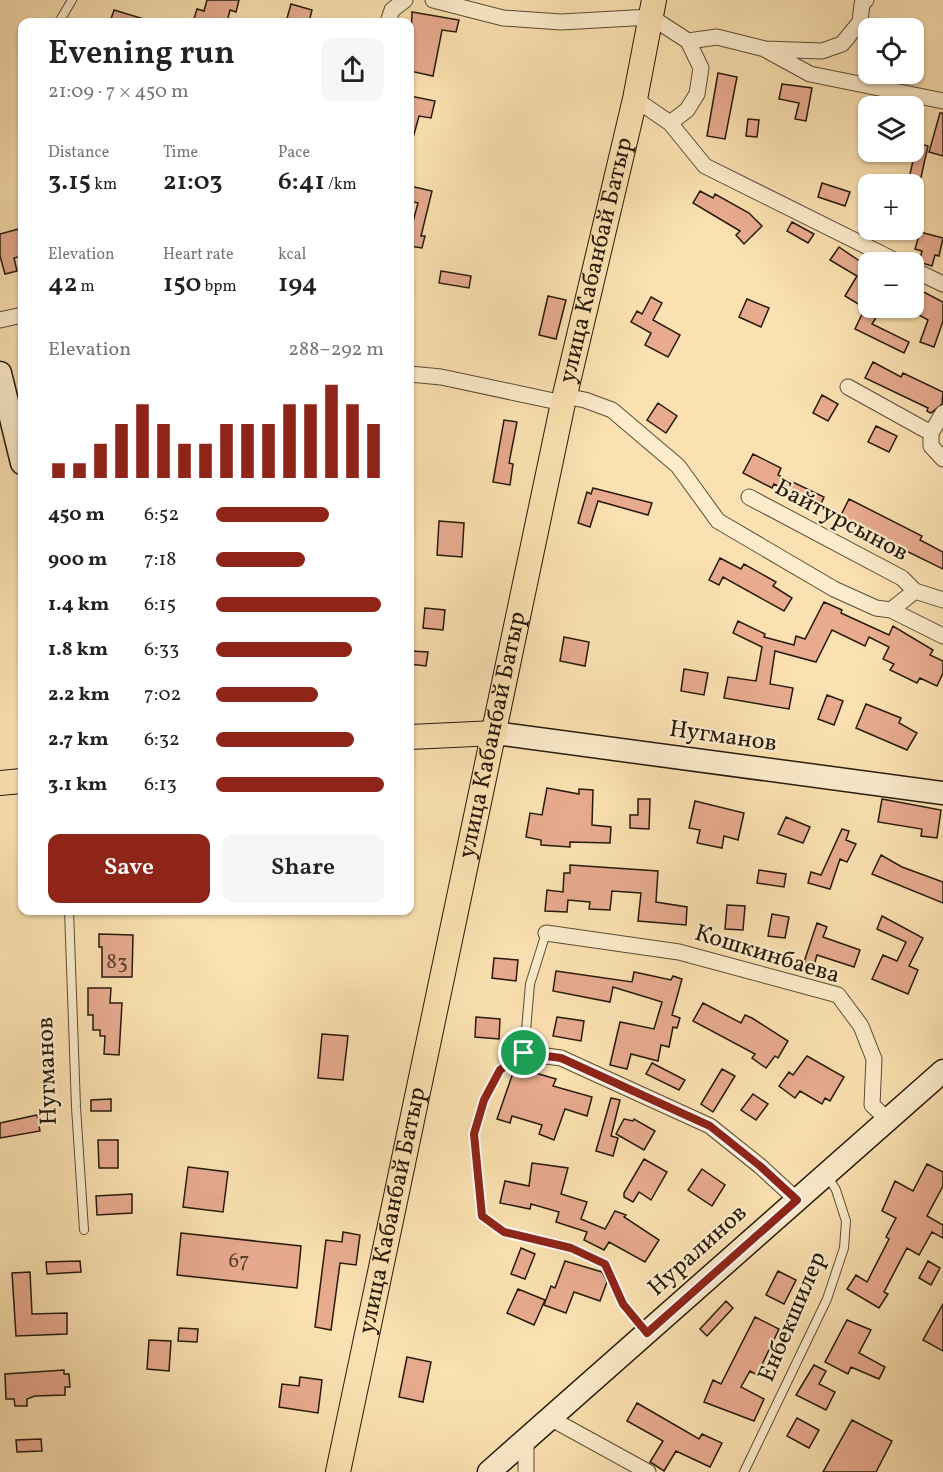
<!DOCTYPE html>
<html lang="en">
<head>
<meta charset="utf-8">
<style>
	:root { --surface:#fff; --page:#f6f6f6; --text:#222; --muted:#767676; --accent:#8f2418 }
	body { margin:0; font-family:Vollkorn,serif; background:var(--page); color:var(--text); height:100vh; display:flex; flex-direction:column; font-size:22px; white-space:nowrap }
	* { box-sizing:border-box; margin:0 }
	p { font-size:20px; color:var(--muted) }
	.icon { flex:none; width:33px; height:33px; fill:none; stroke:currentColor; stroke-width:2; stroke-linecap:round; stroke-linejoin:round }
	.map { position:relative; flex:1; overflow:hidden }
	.side { position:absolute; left:18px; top:18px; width:396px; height:897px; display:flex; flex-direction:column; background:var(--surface); border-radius:12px; box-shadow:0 2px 4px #0004 }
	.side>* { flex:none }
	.buttons { position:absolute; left:858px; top:18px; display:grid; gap:12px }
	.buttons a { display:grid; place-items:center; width:66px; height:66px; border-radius:12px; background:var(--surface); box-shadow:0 2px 4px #0004; font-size:30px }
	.pin { position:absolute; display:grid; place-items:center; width:51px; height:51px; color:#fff; margin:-26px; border:3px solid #fff; border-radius:50%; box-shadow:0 2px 6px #0007 }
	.round { display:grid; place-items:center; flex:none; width:63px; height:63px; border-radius:12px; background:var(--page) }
	.overview { display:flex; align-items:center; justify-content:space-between; height:102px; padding:0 30px }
	h1 { font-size:33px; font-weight:600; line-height:45px }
	.figures { display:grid; grid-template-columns:repeat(3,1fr); gap:9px; height:102px; padding:6px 30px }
	.figures div { display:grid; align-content:center }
	.figures b { font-size:26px; font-weight:600 }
	.figures small { font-size:16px; font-weight:400 }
	.figures p { font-size:16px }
	.chart { height:168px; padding:12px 30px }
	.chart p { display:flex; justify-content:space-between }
	.chart svg { width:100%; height:108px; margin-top:6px; stroke:var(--accent); stroke-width:6 }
	.primary-button { display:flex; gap:12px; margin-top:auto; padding:12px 30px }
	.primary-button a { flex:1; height:69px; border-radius:12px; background:var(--accent); color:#fff; font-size:24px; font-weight:600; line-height:69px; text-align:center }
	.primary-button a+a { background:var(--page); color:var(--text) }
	ul { padding:0 30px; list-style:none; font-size:20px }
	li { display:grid; grid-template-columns:96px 72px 1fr; align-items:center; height:45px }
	li i { height:15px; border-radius:8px; background:var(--accent) }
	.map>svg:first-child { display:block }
</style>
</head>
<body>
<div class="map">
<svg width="943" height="1472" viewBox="0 0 943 1472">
	<rect width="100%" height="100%" fill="#fbe1b1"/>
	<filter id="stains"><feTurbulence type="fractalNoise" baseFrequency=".00333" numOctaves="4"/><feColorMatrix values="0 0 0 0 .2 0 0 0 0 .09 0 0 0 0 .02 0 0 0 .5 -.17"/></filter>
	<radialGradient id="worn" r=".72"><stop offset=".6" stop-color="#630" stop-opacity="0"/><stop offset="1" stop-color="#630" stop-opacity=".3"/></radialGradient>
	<path fill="#e8ab90" stroke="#261a0b" stroke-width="1.5" d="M207 0H239L236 12 230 10 227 22H193L197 9 204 11Z
		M291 4 312 10 309 22H286Z
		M114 10 147 20 146 22H110Z
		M412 12 459 20 456 32 442 30 433 76 410 71Z
		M718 73 737 77 725 139 707 136Z
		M782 84 812 88 806 121 795 119 799 103 779 99Z
		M410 96 435 101 431 118 419 116 413 138 410 137Z
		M940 113H943V156L929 152Z
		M748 119 759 120 757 137 746 136Z
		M917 143 928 146 919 186 908 183Z
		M822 183 850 192 845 206 818 197Z
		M410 186 432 191 421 236H425L422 248 410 246V233L418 203 410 201Z
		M700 191 713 198 715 194 749 213 762 226 744 244 736 235 740 231 693 203Z
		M792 222 814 234 808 243 787 231Z
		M22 228V256L14 258 17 271 5 274 0 256V234Z
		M920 232 943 238 939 256 935 255 932 266 919 262 922 251 915 249Z
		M839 247 864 264 868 258V308H882L872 324 909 342 904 353 855 329 865 308 845 296 857 276 830 260Z
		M441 271 471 276 469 288 439 283Z
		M914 287 943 302V321L934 347 920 342 928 320 914 312Z
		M548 296 566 300 556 339 539 335Z
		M651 297 662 303 653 320 680 335 668 357 645 345 651 333 631 322 637 311 642 314Z
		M747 299 769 308 761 327 739 317Z
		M873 362 901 377 903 373 943 392 942 404 931 413 927 411 928 408 865 378Z
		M822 395 838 404 828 421 813 413Z
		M658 403 677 416 666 433 647 420Z
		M504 420 517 422 509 463 513 464 510 485 493 482Z
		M876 426 897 436 889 452 868 442Z
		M753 454 781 468 778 475 824 497 820 506 774 484 772 488 743 473Z
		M593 488 652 503 648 515 598 501 590 527 578 523 587 492 591 494Z
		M849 499 922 536 920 540 943 552V569L886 541 885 542 874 537 875 534 840 517Z
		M439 521 464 523 462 557 437 555Z
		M720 558 741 569 744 564 776 582 773 586 792 598 784 611 723 577 719 585 709 580Z
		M824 602 842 610 841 613 889 635 893 626 933 650 930 655 943 661V673L937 686 920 678 917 683 890 670 894 664 883 659 889 647 869 637 865 646 832 630 816 662 775 651 770 684 793 688 789 709 724 698 728 677 756 681 762 647 733 633 738 621 765 634 764 637 794 645 796 636 805 639Z
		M425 608 445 610 443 630 423 628Z
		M564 637 589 642 585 666 560 661Z
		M411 651 428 652 426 666 410 664Z
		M684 669 708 673 704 695 681 691Z
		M827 695 843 701 834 725 818 719Z
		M866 704 901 718 899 723 917 733 907 750 856 728Z
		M547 788 579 794V789L593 790 592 825 611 827 610 843 570 842V847L541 845V840L526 837 530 813 542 815Z
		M638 799H650L649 829 630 828V815H638Z
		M882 799 941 810 937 838 921 836 922 829 878 822Z
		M695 801 744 813 738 840 724 836 722 848 697 843 700 830 689 828Z
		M786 817 810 827 803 843 778 834Z
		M842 829 849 831 846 840 856 844 847 862 840 859 830 889 808 883 811 872 821 875Z
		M881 855 902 867 943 882V903L872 874Z
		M570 865 658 871 656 902 687 907 686 925 638 921 641 893 612 891 610 910 589 909 590 902 568 900 567 912 545 911 547 890 563 892 564 873H570Z
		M759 870 786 874 784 887 757 883Z
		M727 905 745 906 743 930 725 929Z
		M772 914 789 917 785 938 768 936Z
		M882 916 923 938 909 966 918 970 908 994 872 979 883 955 897 961 906 942 877 929Z
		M817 923 827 927 823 937 860 950 854 967 817 955 814 965 804 962Z
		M99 934 133 935 132 977H102V947H99Z
		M494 958 518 960 516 981 492 978Z
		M556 971 632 982 634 972 671 980 673 976 682 979 672 1015 680 1018 677 1028 673 1027 669 1047 661 1045 658 1061 631 1054 627 1069 610 1065 620 1022 654 1029 662 1002 613 987 610 1002 553 991Z
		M88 988H111L110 1003H122L119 1055 104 1054 105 1036H100V1030H93V1015H88Z
		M703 1003 741 1023 745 1015 752 1018 788 1041 778 1058 775 1056 766 1068 752 1058 755 1054 693 1021Z
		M476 1017 500 1019 499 1039 475 1037Z
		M557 1017 584 1021 581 1041 553 1036Z
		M322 1034 348 1036 343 1080 318 1078Z
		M807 1056 844 1077 830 1101 825 1098 822 1104 800 1091 795 1098 779 1086 789 1072 793 1075Z
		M652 1063 685 1080 679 1090 646 1074Z
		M515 1067 556 1079 553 1086 592 1097 587 1116 565 1109 554 1140 539 1134 542 1125 512 1116 510 1123 497 1119Z
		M722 1069 735 1076 713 1112 701 1104Z
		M753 1094 768 1104 756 1120 741 1110Z
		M611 1098 620 1100 611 1136 618 1138 613 1156 596 1151Z
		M111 1099V1111H91V1100Z
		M37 1115 40 1131 0 1138V1123Z
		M624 1119 633 1121 634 1119 655 1131 644 1150 616 1134Z
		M98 1140H118V1168H99Z
		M644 1159 667 1172 651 1200 639 1192 633 1202 624 1197V1193Z
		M532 1163 568 1168 561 1194 587 1202 581 1219 605 1229 615 1211 626 1215 624 1217 659 1240 645 1262 609 1242 604 1250 584 1240 587 1232 556 1222 559 1212 531 1204 530 1209 500 1203 505 1181 529 1186Z
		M927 1164 943 1172V1186L927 1216 943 1225V1238L932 1232 919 1255 907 1248 884 1292 888 1294 879 1308 847 1289 856 1275 867 1282 889 1239 886 1237 896 1218 882 1211 895 1181 913 1191Z
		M188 1167 228 1172 223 1212 183 1207Z
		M702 1169 725 1185 712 1206 688 1190Z
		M132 1194V1213L97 1215 96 1196Z
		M343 1232 360 1235 356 1265 340 1263 331 1330 315 1327 326 1240 342 1242Z
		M181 1233 301 1246 297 1288 177 1275Z
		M521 1248 535 1254 525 1279 511 1274Z
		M80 1261 81 1272 47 1274 46 1262Z
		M565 1261 602 1272 607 1282 600 1301 574 1292 566 1313 544 1305 551 1286 555 1288Z
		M928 1261 940 1268 931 1285 919 1278Z
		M778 1271 796 1280 784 1304 766 1295Z
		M30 1272 32 1314 67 1313V1334L16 1336 12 1273Z
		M518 1289 545 1300 534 1325 507 1313Z
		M726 1301 733 1308 707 1336 700 1329Z
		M943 1304V1351L923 1340Z
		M755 1317 779 1329 757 1375 750 1371 741 1387 764 1399 754 1421 704 1402 713 1380 721 1384Z
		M847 1320 871 1330 859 1353 885 1367 879 1379 851 1367 848 1374 825 1362Z
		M179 1328 198 1329 197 1342 178 1341Z
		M149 1340 171 1341 169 1371 147 1369Z
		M407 1357 431 1362 423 1402 399 1397Z
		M814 1365 826 1371 819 1384 835 1392 826 1410 796 1395Z
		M64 1370V1374H69L70 1387H65V1395L35 1396 27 1399V1406H15L14 1399H6L5 1374Z
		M300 1377 322 1380 318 1413 279 1407 282 1384 299 1386Z
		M637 1403 699 1439 702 1434 722 1443 710 1467 676 1451 664 1471 650 1462 663 1441 627 1421Z
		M797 1418 819 1430 809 1448 787 1436Z
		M852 1420 892 1441 876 1472H823Z
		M41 1439 42 1451 17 1452 16 1440Z"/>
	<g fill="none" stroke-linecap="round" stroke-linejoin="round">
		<g stroke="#5b4c34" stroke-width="10">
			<path id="lane" d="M59 22 72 0
				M69 910 76 1107 84 1230
				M546 933 530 984 524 1053 500 1070 484 1100 474 1134 482 1216 504 1232 571 1248 605 1264 623 1304 646 1331
				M744 1472 827 1299 844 1248 846 1221 836 1190 827 1175"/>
		</g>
		<g stroke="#5b4c34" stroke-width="17">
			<path id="street" d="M433 0 503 18 561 22 651 17 688 41 701 68 697 94 687 110 670 123
				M388 22 392 10 405 0
				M688 41 717 37 765 49 822 51 842 44 860 22 862 4 866 0
				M766 50 810 74 943 101
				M635 99 670 123 705 166 898 262
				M914 270 943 284
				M0 320 22 315
				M410 374 441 377 563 403
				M848 387 931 433V446L943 459
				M564 396 585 400 612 410 678 466 718 521 834 589 876 608 891 610 915 591
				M931 433 943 413
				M749 497 902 578 915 591 943 600
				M891 610 943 636
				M546 933 679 952 838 995 861 1026 874 1059 872 1105 888 1120
				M524 1053 561 1058 710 1126 760 1166 797 1200
				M548 1417 648 1472
				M526 1438V1472"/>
		</g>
		<g stroke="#261a0b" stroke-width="25">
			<path id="secondary" d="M0 373 22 463
				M495 733 943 793
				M489 1472 943 1071"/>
		</g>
		<g stroke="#261a0b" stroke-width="26">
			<g id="primary">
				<path d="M410 737 495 733"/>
				<path d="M0 783 22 781"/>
				<path id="s1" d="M338 1472 563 403 635 99 654 0"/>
			</g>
		</g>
		<use href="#lane" stroke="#fceccc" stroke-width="8"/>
		<use href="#street" stroke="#fceccc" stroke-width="15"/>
		<use href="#secondary" stroke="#fceccc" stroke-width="22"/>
		<use href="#primary" stroke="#fbe1b1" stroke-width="24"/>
	</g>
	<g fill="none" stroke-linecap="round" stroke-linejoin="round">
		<g stroke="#fff" stroke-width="12">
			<path id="route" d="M524 1053 561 1058 710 1126 760 1166 797 1200 647 1333 623 1304 605 1264 571 1248 504 1232 482 1216 474 1134 484 1100 500 1070Z"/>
		</g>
		<use href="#route" stroke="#8f2418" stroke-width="8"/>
	</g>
	<g text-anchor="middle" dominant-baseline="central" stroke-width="4.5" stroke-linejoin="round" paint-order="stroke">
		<g font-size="21" fill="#563e2c">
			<text x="117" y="962">83</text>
			<text x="239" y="1261">67</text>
		</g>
		<g font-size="24" fill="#261a0b" stroke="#fceccc">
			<text stroke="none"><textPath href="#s1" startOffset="1239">улица Кабанбай Батыр</textPath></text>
			<text transform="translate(841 521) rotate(28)">Байтурсынов</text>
			<text stroke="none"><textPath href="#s1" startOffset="753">улица Кабанбай Батыр</textPath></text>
			<text transform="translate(723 737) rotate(8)">Нугманов</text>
			<text transform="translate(767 955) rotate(17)">Кошкинбаева</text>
			<text transform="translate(48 1071) rotate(-92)">Нугманов</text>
			<text stroke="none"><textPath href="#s1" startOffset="267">улица Кабанбай Батыр</textPath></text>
			<text transform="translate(698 1251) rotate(-42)">Нуралинов</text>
			<text transform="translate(793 1317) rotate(-67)">Енбекшилер</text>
		</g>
	</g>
	<rect width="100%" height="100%" filter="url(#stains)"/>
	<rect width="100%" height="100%" fill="url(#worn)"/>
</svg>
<div class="buttons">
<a><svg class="icon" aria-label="locate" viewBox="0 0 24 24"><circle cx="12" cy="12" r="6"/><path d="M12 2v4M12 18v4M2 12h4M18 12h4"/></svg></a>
<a><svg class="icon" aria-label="layers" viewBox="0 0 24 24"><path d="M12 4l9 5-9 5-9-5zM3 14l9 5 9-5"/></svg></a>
<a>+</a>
<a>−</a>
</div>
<div class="pin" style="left:524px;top:1053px;background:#1e9e55"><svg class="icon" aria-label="arrive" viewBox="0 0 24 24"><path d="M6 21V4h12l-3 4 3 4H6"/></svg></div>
<section class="side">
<div class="overview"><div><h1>Evening run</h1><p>21:09 · 7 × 450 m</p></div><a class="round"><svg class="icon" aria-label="share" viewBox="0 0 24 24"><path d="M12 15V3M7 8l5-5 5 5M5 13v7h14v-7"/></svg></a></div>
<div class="figures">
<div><p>Distance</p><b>3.15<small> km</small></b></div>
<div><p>Time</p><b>21:03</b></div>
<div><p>Pace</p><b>6:41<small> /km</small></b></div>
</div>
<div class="figures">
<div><p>Elevation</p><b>42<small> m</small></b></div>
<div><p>Heart rate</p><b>150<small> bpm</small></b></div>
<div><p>kcal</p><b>194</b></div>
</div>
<div class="chart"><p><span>Elevation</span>288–292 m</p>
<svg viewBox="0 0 160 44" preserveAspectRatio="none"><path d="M5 44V38M15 44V38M25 44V30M35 44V22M45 44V14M55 44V22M65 44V30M75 44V30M85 44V22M95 44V22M105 44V22M115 44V14M125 44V14M135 44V6M145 44V14M155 44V22"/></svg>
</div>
<ul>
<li><b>450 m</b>6:52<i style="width:67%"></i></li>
<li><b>900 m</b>7:18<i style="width:53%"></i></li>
<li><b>1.4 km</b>6:15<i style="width:98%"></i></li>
<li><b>1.8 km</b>6:33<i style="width:81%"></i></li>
<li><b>2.2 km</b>7:02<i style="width:61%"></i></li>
<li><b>2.7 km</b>6:32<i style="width:82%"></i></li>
<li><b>3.1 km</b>6:13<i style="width:100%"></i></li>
</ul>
<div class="primary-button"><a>Save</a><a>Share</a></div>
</section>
</div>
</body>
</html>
